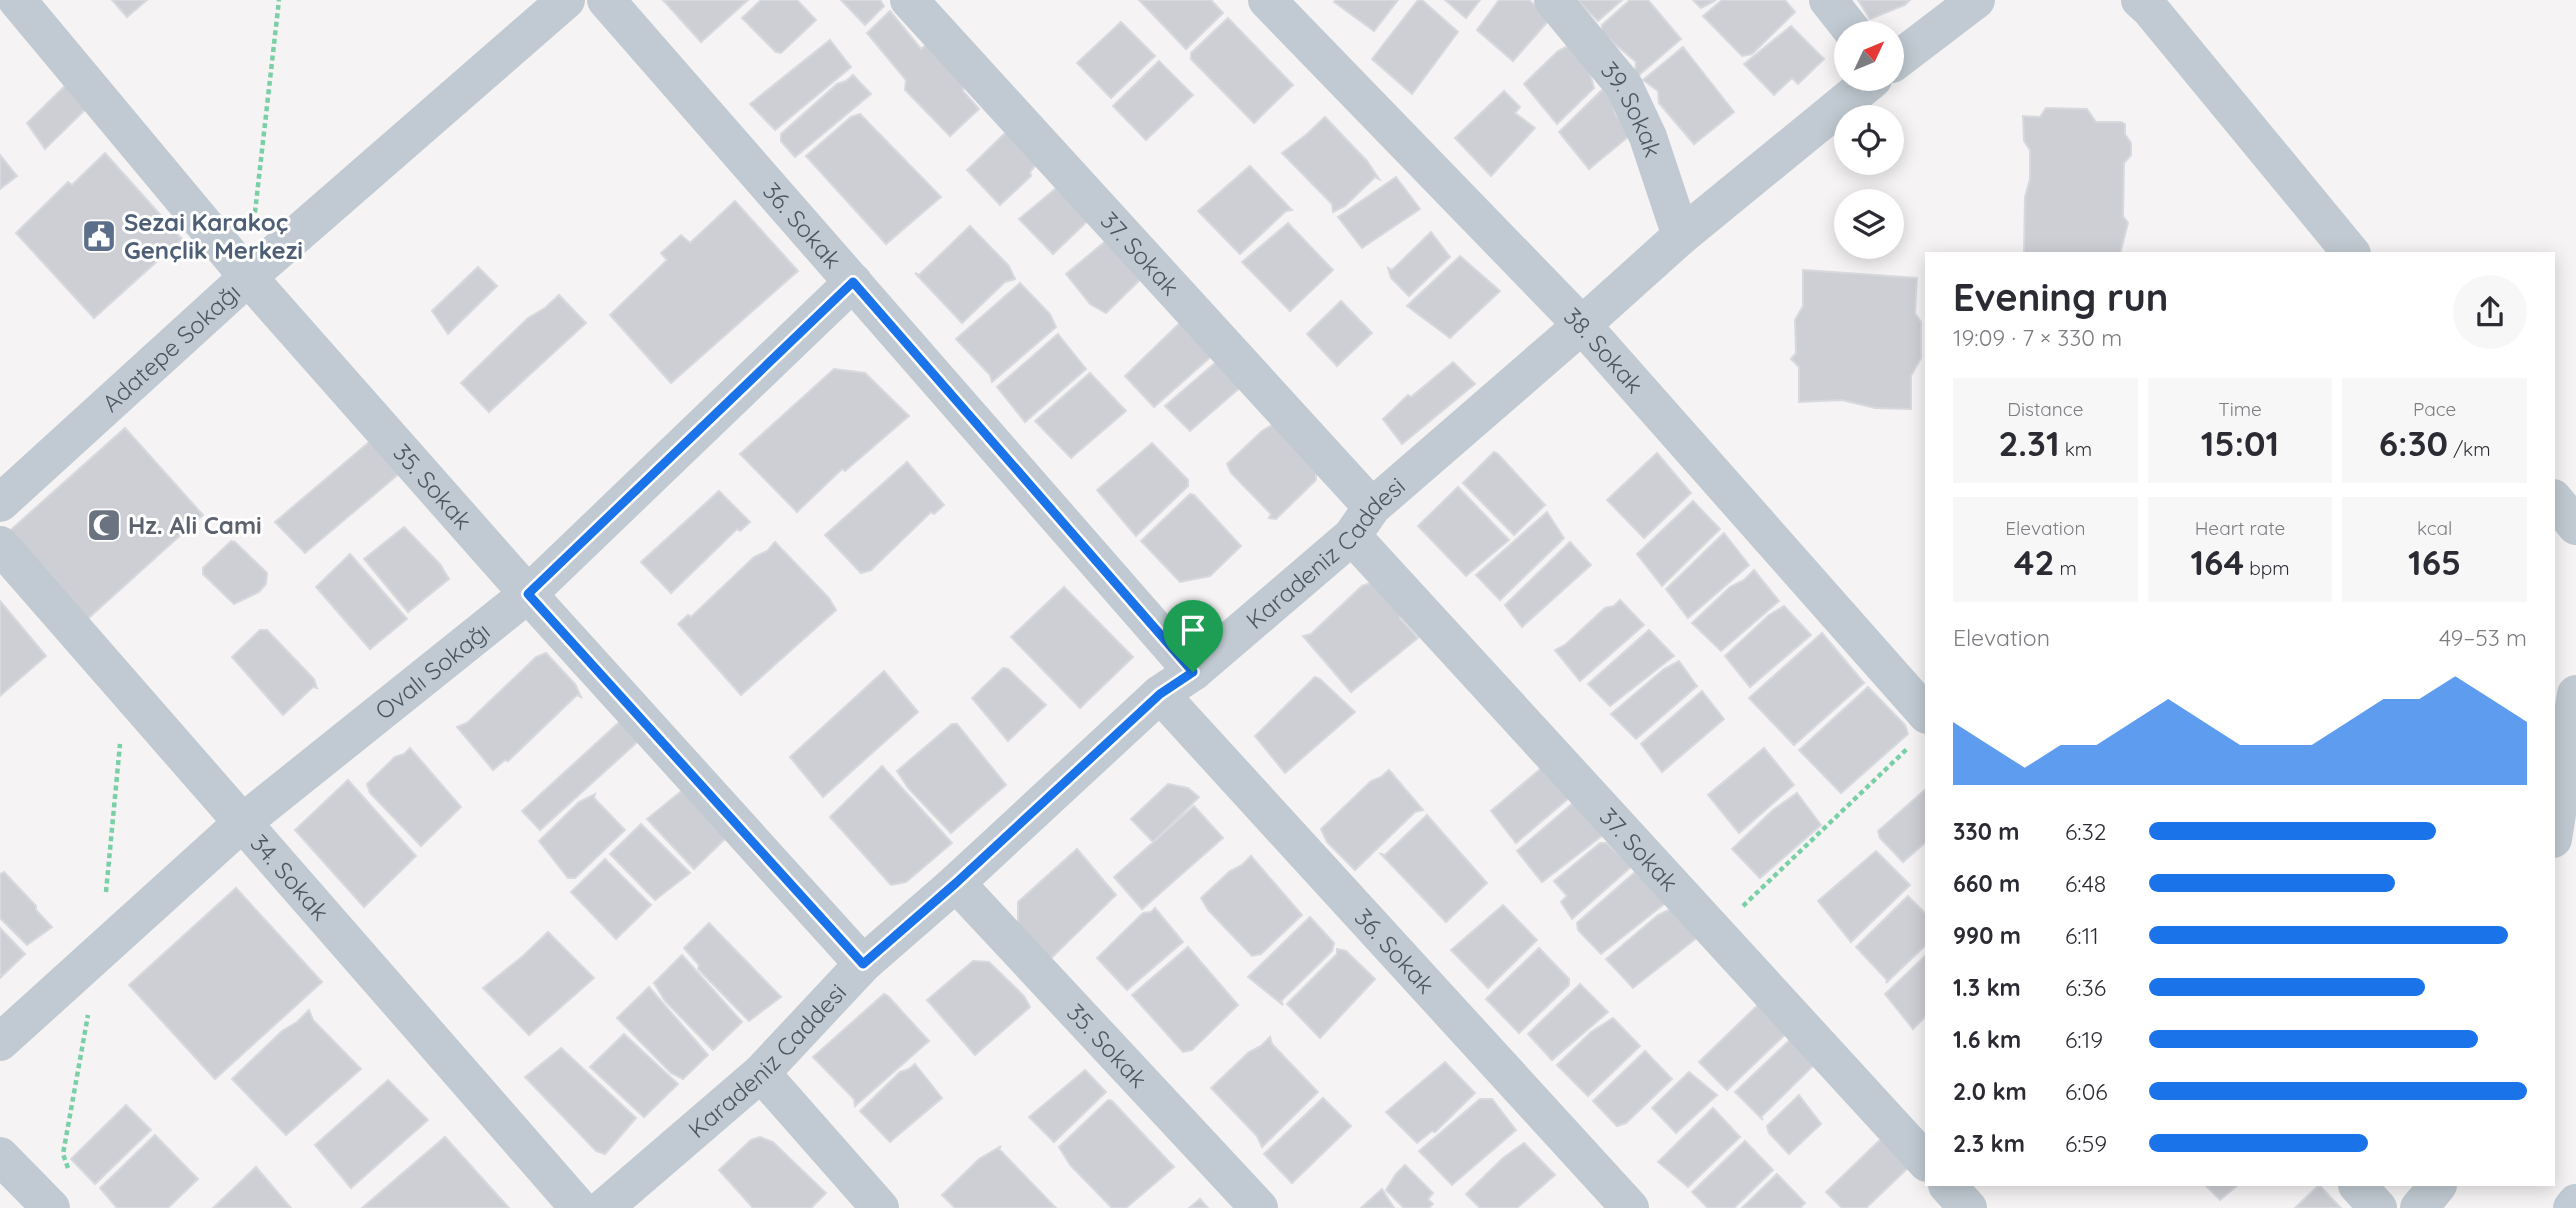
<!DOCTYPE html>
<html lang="en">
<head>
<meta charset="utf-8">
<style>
	:root { --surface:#fff; --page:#f7f7f7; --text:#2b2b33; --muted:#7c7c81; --accent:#1a73e8 }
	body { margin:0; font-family:Quicksand,sans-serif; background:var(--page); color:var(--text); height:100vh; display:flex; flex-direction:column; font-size:26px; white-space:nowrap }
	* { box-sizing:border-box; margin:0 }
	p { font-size:23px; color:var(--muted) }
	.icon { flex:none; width:38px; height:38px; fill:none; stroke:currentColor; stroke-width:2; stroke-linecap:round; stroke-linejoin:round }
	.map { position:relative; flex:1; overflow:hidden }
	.panel { position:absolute; left:1925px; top:252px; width:630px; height:934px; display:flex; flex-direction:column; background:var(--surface); border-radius:0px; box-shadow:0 4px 18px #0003 }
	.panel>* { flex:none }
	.needle { width:46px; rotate:46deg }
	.tools { position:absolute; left:1834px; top:21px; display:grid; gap:14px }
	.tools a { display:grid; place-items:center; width:70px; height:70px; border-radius:50%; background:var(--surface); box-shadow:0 4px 18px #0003; font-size:35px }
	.pin { position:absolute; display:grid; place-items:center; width:60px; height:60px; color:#fff; margin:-72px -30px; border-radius:50% 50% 50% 0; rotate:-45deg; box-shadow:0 0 7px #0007 }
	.pin .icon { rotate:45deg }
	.round { display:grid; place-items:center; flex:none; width:74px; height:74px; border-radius:37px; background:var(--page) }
	.head { display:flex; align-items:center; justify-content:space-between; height:119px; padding:0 28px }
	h1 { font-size:38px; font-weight:700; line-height:52px }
	.stats { display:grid; grid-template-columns:repeat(3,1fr); gap:10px; height:119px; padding:7px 28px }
	.stats div { display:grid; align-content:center; border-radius:0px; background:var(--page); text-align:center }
	.stats b { font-size:35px; font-weight:700 }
	.stats small { font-size:19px; font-weight:400 }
	.stats p { font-size:19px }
	.chart { height:196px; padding:14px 28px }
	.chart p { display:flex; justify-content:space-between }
	.chart svg { width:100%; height:126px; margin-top:7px; fill:var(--accent); opacity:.7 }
	ul { padding:0 28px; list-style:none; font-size:23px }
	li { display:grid; grid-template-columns:112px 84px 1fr; align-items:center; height:52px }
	li i { height:18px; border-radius:9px; background:var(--accent) }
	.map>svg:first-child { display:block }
</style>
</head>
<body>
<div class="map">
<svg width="2576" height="1208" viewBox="0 0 2576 1208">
	<rect width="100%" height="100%" fill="#f5f3f3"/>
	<path fill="#cdcfd5" stroke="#d7d9de" stroke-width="2" d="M112 0H147L127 17Z
		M663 0H748L701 42Z
		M761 0H797L816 20 781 53 776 52 742 18Z
		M841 0H880L884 6 865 25Z
		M1139 0H1211L1223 13 1186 49Z
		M1336 0H1398L1374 31 1334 2Z
		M1418 0H1422L1458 32 1412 94 1372 59Z
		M1445 0H1480L1466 18Z
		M1499 0H1529L1550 19 1513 61 1477 30Z
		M1577 0H1622L1598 21Z
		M1630 0H1648L1681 39 1638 76 1635 71 1636 62 1601 32 1602 25Z
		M1693 0H1716L1701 8Z
		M1722 0H1785L1795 12 1752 54 1742 56 1703 16Z
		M1858 0H1910L1905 5 1870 19Z
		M890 11 921 49 927 44 964 81 963 91 979 109 950 136 905 90 906 80 867 33Z
		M1228 18 1293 85 1254 123 1191 59V53Z
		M1121 22 1155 56 1111 98 1077 63Z
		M1791 26 1824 59 1798 84 1792 78 1774 95 1744 64Z
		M830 40 851 67 775 130 750 104Z
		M1570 45 1587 63 1594 88 1557 124 1524 84 1558 51Z
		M1683 47 1734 112 1694 144 1659 103 1658 91 1643 80Z
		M1159 61 1193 95 1146 140 1113 106Z
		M853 75 871 94 795 157 781 141V134L837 84 846 81Z
		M73 78 95 100 45 149 27 123Z
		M1602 90 1612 94 1615 114 1633 133 1589 169 1559 132Z
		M1504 91 1520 107 1515 113 1535 128 1491 176 1455 138Z
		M2046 108 2087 109 2096 122H2121L2125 124V134L2131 143V155L2124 163 2123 216 2128 223 2120 254H2024L2025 197 2030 179V150L2024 141 2023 116 2040 117Z
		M860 114 941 197 886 244 806 156 851 117Z
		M1325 117 1367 161 1379 179 1375 177 1345 206 1333 212 1332 204 1282 153 1307 134Z
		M1006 132 1040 160 1030 172 1031 176 1000 205 967 170Z
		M105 153 182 239 94 318 16 233 68 182 72 185Z
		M0 155 17 176 0 189Z
		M1250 166 1292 210 1286 211 1240 254 1198 211Z
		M1396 177 1420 209 1362 248 1338 217Z
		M1066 180 1094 215 1053 254 1019 219Z
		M735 201 798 271 671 383 610 315 667 260 661 253 681 235 690 243Z
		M1288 223 1333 270 1290 311 1242 262Z
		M970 226 1009 266 1015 279 1005 282 962 323 915 273 919 275Z
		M1431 232 1450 257 1409 296 1391 278 1388 268 1392 270Z
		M1113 235 1146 274 1106 313 1090 304 1066 274Z
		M1460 256 1500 291 1450 338 1407 306Z
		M478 267 497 286 448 334 432 311Z
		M1803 270 1917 278 1915 313 1921 322V358L1911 376V409L1875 408 1842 400 1799 402V367L1791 359 1796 353 1795 320 1803 306Z
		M1020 283 1050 314 1056 327 992 382 990 375 956 339Z
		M559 295 586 323 489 412 461 383 528 318 545 308Z
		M1341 301 1372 333 1337 366 1307 334Z
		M1190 313 1222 347 1154 407 1125 376Z
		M1058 334 1086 369 1025 422 997 387Z
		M1224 355 1249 380 1190 431 1165 406Z
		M1453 362 1475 384 1402 444 1383 419 1408 395 1411 397Z
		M834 369 865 373 909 416 845 471 842 469 797 512 740 454Z
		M1090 373 1126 411 1071 458 1035 421Z
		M1277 422 1316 461V480L1276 519 1269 518 1271 514 1231 473 1227 464 1262 431Z
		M125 428 203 515 83 623 5 535Z
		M375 437 406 468 305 553 275 522Z
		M1152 443 1188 480V486L1136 536 1097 490Z
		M1494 452 1498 454 1545 505 1514 535 1463 483Z
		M1657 453 1691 493 1644 538 1607 500Z
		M907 462 944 505 934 514 931 512 871 570 861 573 825 535Z
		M1458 487 1509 540 1466 576 1418 526Z
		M719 491 750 522 740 531 737 529 671 593 641 562Z
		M1190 494 1194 495 1241 546 1210 576 1180 582 1141 541Z
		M1693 501 1720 529 1662 586 1637 554Z
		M1547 512 1564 538 1500 600 1476 575Z
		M404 527 440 564 449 579 408 612 364 559Z
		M1724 533 1749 565 1688 618 1666 589Z
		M231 541 235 542 267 573 266 584 259 592 234 604 203 574V568Z
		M775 542 829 598 836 610 741 695 678 624 688 615 691 617 754 557 767 551Z
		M1570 542 1591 565 1522 627 1505 605Z
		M350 554 407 619 370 649 316 587Z
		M1754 570 1779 601 1721 651 1692 623 1730 587 1744 580Z
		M1371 583 1400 614V618L1418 638 1351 692 1303 636 1311 634 1362 586Z
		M1064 587 1133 657 1080 708 1011 637Z
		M1620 600 1644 625 1580 681 1555 650 1565 645 1605 608 1614 606Z
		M0 601 46 656 0 696Z
		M1784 606 1811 635 1750 687 1725 656 1769 615Z
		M260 630H267L314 679 317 688 313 687 283 715 232 657Z
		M1649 630 1674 656 1610 706 1588 684Z
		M1822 633 1864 683 1794 745 1749 698Z
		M546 653 575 684 581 697 577 695 508 761 505 760 493 770 457 727 467 723 536 657Z
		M1679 661 1697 686 1636 739 1611 714 1664 669Z
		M1003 668 1008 669 1046 705 1008 741 972 698Z
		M884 671 918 712 823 797 790 757Z
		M1315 677 1320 679 1355 712 1285 773 1255 736Z
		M1868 687 1905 725 1908 734 1841 793 1799 750Z
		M1702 691 1724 719 1662 772 1641 744Z
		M625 717 644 736 540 830 522 811Z
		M952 724H957L1006 785 951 833 908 788 897 771Z
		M410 748 461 807 421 846 370 793 367 784 395 757 404 754Z
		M1764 748 1794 785 1739 833 1708 795Z
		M1546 764 1570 797 1516 843 1491 811Z
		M882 766 952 843 906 882 891 885 830 817Z
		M1389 770 1423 810 1415 812 1355 870 1327 842 1321 829 1371 781 1381 777Z
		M348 780 416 856 364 907 295 830Z
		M1168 784 1188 788 1199 797 1153 842 1131 819Z
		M1927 788V841L1903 862 1880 838 1878 831Z
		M684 789 726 838 694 869 647 819Z
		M1797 793 1821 825 1760 878 1732 849 1773 810Z
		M595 794 594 798 625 830 575 878H568L539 841 579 802Z
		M1573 803 1607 832 1542 882 1517 851Z
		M1194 806 1223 838 1142 909 1114 877Z
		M1427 815 1487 883 1446 922 1381 854 1385 855Z
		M641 824 690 873 655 900 610 854Z
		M1600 843H1606L1632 866 1572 919 1561 902 1567 896 1554 881Z
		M1077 849 1116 895 1042 967 1018 940V902Z
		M1876 851 1910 885 1851 942 1818 901Z
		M1251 856 1302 915 1261 954 1252 956 1208 910 1201 898 1230 871 1242 865Z
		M605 859 651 905 616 939 571 892Z
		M4 872 36 906V910L52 927 27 945 0 918V874Z
		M1635 872 1668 901 1601 954 1578 930 1577 923Z
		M236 888 322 982 215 1079 129 985Z
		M1908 896 1927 915V944L1886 983 1887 980 1856 947Z
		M1503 905 1537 940 1488 988 1451 950Z
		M1155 908 1183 942 1127 990 1097 958 1143 913 1151 912Z
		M1671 909 1698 937 1633 988 1606 959 1658 915Z
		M1310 917 1334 943 1332 951 1281 1001 1283 1005 1248 977Z
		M709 923 781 997 749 1021 698 969 699 965 684 948Z
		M0 928 25 954 0 978Z
		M548 932 594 978 529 1035 483 988 523 956Z
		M1188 947 1238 1005 1192 1050 1183 1052 1132 995Z
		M1539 948 1569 979V985L1519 1033 1486 999Z
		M1337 949 1346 951 1375 979 1320 1038 1287 1004 1337 954Z
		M1927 954V1015L1913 1029 1885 994Z
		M682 955 742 1022 713 1050 665 1001 654 983Z
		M973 961 989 962 1024 996 1030 1007 975 1055 927 1000Z
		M1580 984 1608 1012 1552 1060 1528 1034Z
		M649 987 708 1055 683 1079 671 1073 617 1018Z
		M884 994 888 996 929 1041 855 1106 854 1099 813 1057Z
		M1761 1002 1792 1028 1727 1090 1699 1062Z
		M309 1010 313 1020 361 1069 286 1135 232 1079 282 1031 297 1022Z
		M1613 1018 1640 1046 1588 1096 1557 1065 1591 1032Z
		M1797 1033 1821 1058 1761 1117 1763 1120 1735 1092Z
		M624 1034 678 1084 644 1117 590 1067Z
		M1270 1037 1272 1044 1318 1092 1262 1147 1257 1136 1211 1088 1249 1052 1261 1046Z
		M561 1048 636 1118 605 1154 596 1151 525 1077Z
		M1645 1051 1672 1079 1626 1123 1617 1126 1593 1101Z
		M1445 1062 1475 1093 1435 1132 1432 1131 1417 1143 1386 1112Z
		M915 1064 942 1098 890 1142 860 1111 900 1072 909 1069Z
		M1085 1070 1106 1092 1054 1142 1029 1117Z
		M1689 1072 1717 1095 1676 1133 1652 1108Z
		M388 1080 428 1120 351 1188 315 1145Z
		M1799 1095 1821 1124 1789 1154 1769 1133 1767 1126Z
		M1323 1098 1351 1126 1292 1183 1264 1154Z
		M1480 1099H1492L1516 1130 1452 1185 1419 1151Z
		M1108 1100 1112 1101 1174 1167 1126 1208H1112L1070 1165 1059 1147Z
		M126 1105 151 1130 95 1184 71 1159Z
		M1713 1108 1740 1137 1688 1187 1658 1162Z
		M155 1135 198 1179 168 1208H117L100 1188Z
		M445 1137 509 1208H362Z
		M760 1137 773 1142 826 1193 811 1208H753L719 1170 751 1140Z
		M1882 1138 1909 1167 1866 1208H1842L1826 1192Z
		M1745 1141 1773 1170 1734 1208H1708L1692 1192Z
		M1524 1143 1555 1175 1517 1208H1480L1466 1194 1503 1158Z
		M1001 1146 999 1149 1056 1208H955L942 1195 979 1159Z
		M1405 1165 1433 1193 1428 1199 1433 1204 1429 1208H1404L1386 1190 1396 1174Z
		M256 1167 291 1208H213Z
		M1777 1174 1805 1203 1800 1208H1742Z
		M2205 1185H2238L2220 1200Z
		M2319 1185 2341 1208H2295Z
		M1382 1189 1394 1208H1361Z
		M1200 1199 1208 1208H1189Z"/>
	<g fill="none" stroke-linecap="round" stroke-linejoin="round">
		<path stroke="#7ad0a6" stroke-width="4.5" stroke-dasharray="5 3.5" stroke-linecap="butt" d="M254 221 279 0
			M106 892 120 744
			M1743 906 1908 748
			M68 1168 63 1154 88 1015"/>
		<g stroke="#c1cad2" stroke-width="38">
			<path id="s1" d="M17 0 248 277 528 594 863 964"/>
			<path id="s2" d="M606 0 1193 672"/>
			<path id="s3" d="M909 0 1372 507"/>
			<path id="s4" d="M1267 0 1582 325 1927 715"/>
			<path id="s5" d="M1553 0 1624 86 1648 137 1681 236"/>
			<path d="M1828 0 1854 33"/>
			<path d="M2140 0 2150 9 2352 254"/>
			<path d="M1892 64 1976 0"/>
			<path d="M2553 498 2576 526"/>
			<path id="s6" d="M0 503 248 277 566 0"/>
			<path id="s7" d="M1352 536 1927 1163"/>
			<path id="s8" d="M0 545 579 1208"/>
			<path id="s9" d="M1160 694 1630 1208"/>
			<path d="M2553 839 2576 694"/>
			<path id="s10" d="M956 883 1259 1208"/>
			<path id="s11" d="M0 1042 242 823 528 594 853 282"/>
			<path d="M761 1073 880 1208"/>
			<path d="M0 1156 51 1208"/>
			<path d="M1947 1185 1968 1208"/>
			<path d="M2357 1185 2378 1208"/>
			<path id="s12" d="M604 1208 761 1073 863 964 956 883 1160 694 1193 672 1352 536 1372 507 1582 325 1681 236 1873 79"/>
			<path d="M2419 1208 2438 1185"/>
		</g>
		<path stroke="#c1cbd6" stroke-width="38" d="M2572 1208 2576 1203"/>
	</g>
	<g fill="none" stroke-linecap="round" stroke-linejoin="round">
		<g stroke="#fff" stroke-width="14">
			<path id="route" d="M853 282 1193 672 1160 694 956 883 863 964 528 594Z"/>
		</g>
		<use href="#route" stroke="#1a73e8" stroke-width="9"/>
	</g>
	<defs>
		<g id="civic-square" transform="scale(1.75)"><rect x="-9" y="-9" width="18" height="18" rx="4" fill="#5c6f8a" stroke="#fff"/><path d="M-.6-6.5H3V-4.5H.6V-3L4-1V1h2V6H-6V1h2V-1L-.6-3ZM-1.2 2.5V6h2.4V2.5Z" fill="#fff"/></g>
		<g id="mosque-square" transform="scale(1.75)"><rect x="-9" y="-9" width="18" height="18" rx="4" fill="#6b7280" stroke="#fff"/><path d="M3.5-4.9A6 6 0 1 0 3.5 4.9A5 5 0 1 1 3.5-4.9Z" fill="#fff"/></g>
	</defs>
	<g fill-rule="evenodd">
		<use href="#civic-square" x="99" y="236"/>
		<use href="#mosque-square" x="104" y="525"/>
	</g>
	<g text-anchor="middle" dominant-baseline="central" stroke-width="6" stroke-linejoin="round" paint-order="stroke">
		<g font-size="24" fill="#4a5661" stroke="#fff">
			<text stroke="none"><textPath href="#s5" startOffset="136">39. Sokak</textPath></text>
			<text stroke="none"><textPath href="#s2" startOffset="299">36. Sokak</textPath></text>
			<text stroke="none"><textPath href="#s3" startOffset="343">37. Sokak</textPath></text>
			<text stroke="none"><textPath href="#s6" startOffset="231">Adatepe Sokağı</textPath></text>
			<text stroke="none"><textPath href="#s4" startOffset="486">38. Sokak</textPath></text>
			<text stroke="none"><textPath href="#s1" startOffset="640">35. Sokak</textPath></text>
			<text stroke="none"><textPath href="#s12" startOffset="976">Karadeniz Caddesi</textPath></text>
			<text stroke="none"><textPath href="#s11" startOffset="570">Ovalı Sokağı</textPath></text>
			<text stroke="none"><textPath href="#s7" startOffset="425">37. Sokak</textPath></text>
			<text stroke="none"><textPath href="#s8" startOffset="441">34. Sokak</textPath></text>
			<text stroke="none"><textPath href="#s9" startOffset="348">36. Sokak</textPath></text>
			<text stroke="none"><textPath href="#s10" startOffset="222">35. Sokak</textPath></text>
			<text stroke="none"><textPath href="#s12" startOffset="220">Karadeniz Caddesi</textPath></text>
		</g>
		<g font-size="24" font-weight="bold" fill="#4e5e75" stroke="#fff" text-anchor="start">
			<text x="124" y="222">Sezai Karakoç<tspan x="124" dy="28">Gençlik Merkezi</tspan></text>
		</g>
		<g font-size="24" font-weight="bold" fill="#5b616d" stroke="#fff" text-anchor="start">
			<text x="128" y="525">Hz. Ali Cami</text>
		</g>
	</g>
</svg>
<div class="tools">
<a><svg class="needle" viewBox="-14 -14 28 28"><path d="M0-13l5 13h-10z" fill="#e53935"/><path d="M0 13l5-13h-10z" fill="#7c7c81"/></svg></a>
<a><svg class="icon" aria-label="locate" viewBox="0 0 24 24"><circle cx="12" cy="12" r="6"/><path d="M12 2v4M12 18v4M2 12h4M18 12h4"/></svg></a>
<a><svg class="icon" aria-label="layers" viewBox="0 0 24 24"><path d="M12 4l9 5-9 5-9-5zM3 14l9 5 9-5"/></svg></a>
</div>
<div class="pin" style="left:1193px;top:672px;background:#1e9e55"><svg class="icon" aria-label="arrive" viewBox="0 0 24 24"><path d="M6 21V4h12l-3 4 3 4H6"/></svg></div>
<section class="panel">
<div class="head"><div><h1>Evening run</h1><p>19:09 · 7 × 330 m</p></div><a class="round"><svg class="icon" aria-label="share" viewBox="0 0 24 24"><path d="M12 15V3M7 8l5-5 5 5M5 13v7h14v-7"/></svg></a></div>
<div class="stats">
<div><p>Distance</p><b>2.31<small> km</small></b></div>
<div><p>Time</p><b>15:01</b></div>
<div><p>Pace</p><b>6:30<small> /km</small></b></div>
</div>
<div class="stats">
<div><p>Elevation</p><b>42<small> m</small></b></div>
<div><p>Heart rate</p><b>164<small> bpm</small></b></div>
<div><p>kcal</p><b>165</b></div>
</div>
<div class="chart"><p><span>Elevation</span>49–53 m</p>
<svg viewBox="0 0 160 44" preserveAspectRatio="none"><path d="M0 44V22L10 30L20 38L30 30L40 30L50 22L60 14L70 22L80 30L90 30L100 30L110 22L120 14L130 14L140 6L150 14L160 22V44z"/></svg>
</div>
<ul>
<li><b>330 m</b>6:32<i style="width:76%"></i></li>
<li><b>660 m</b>6:48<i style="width:65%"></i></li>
<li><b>990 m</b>6:11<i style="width:95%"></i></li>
<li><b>1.3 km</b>6:36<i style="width:73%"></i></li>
<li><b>1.6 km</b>6:19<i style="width:87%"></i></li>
<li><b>2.0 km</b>6:06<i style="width:100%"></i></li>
<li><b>2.3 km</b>6:59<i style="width:58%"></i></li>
</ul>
</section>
</div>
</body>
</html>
